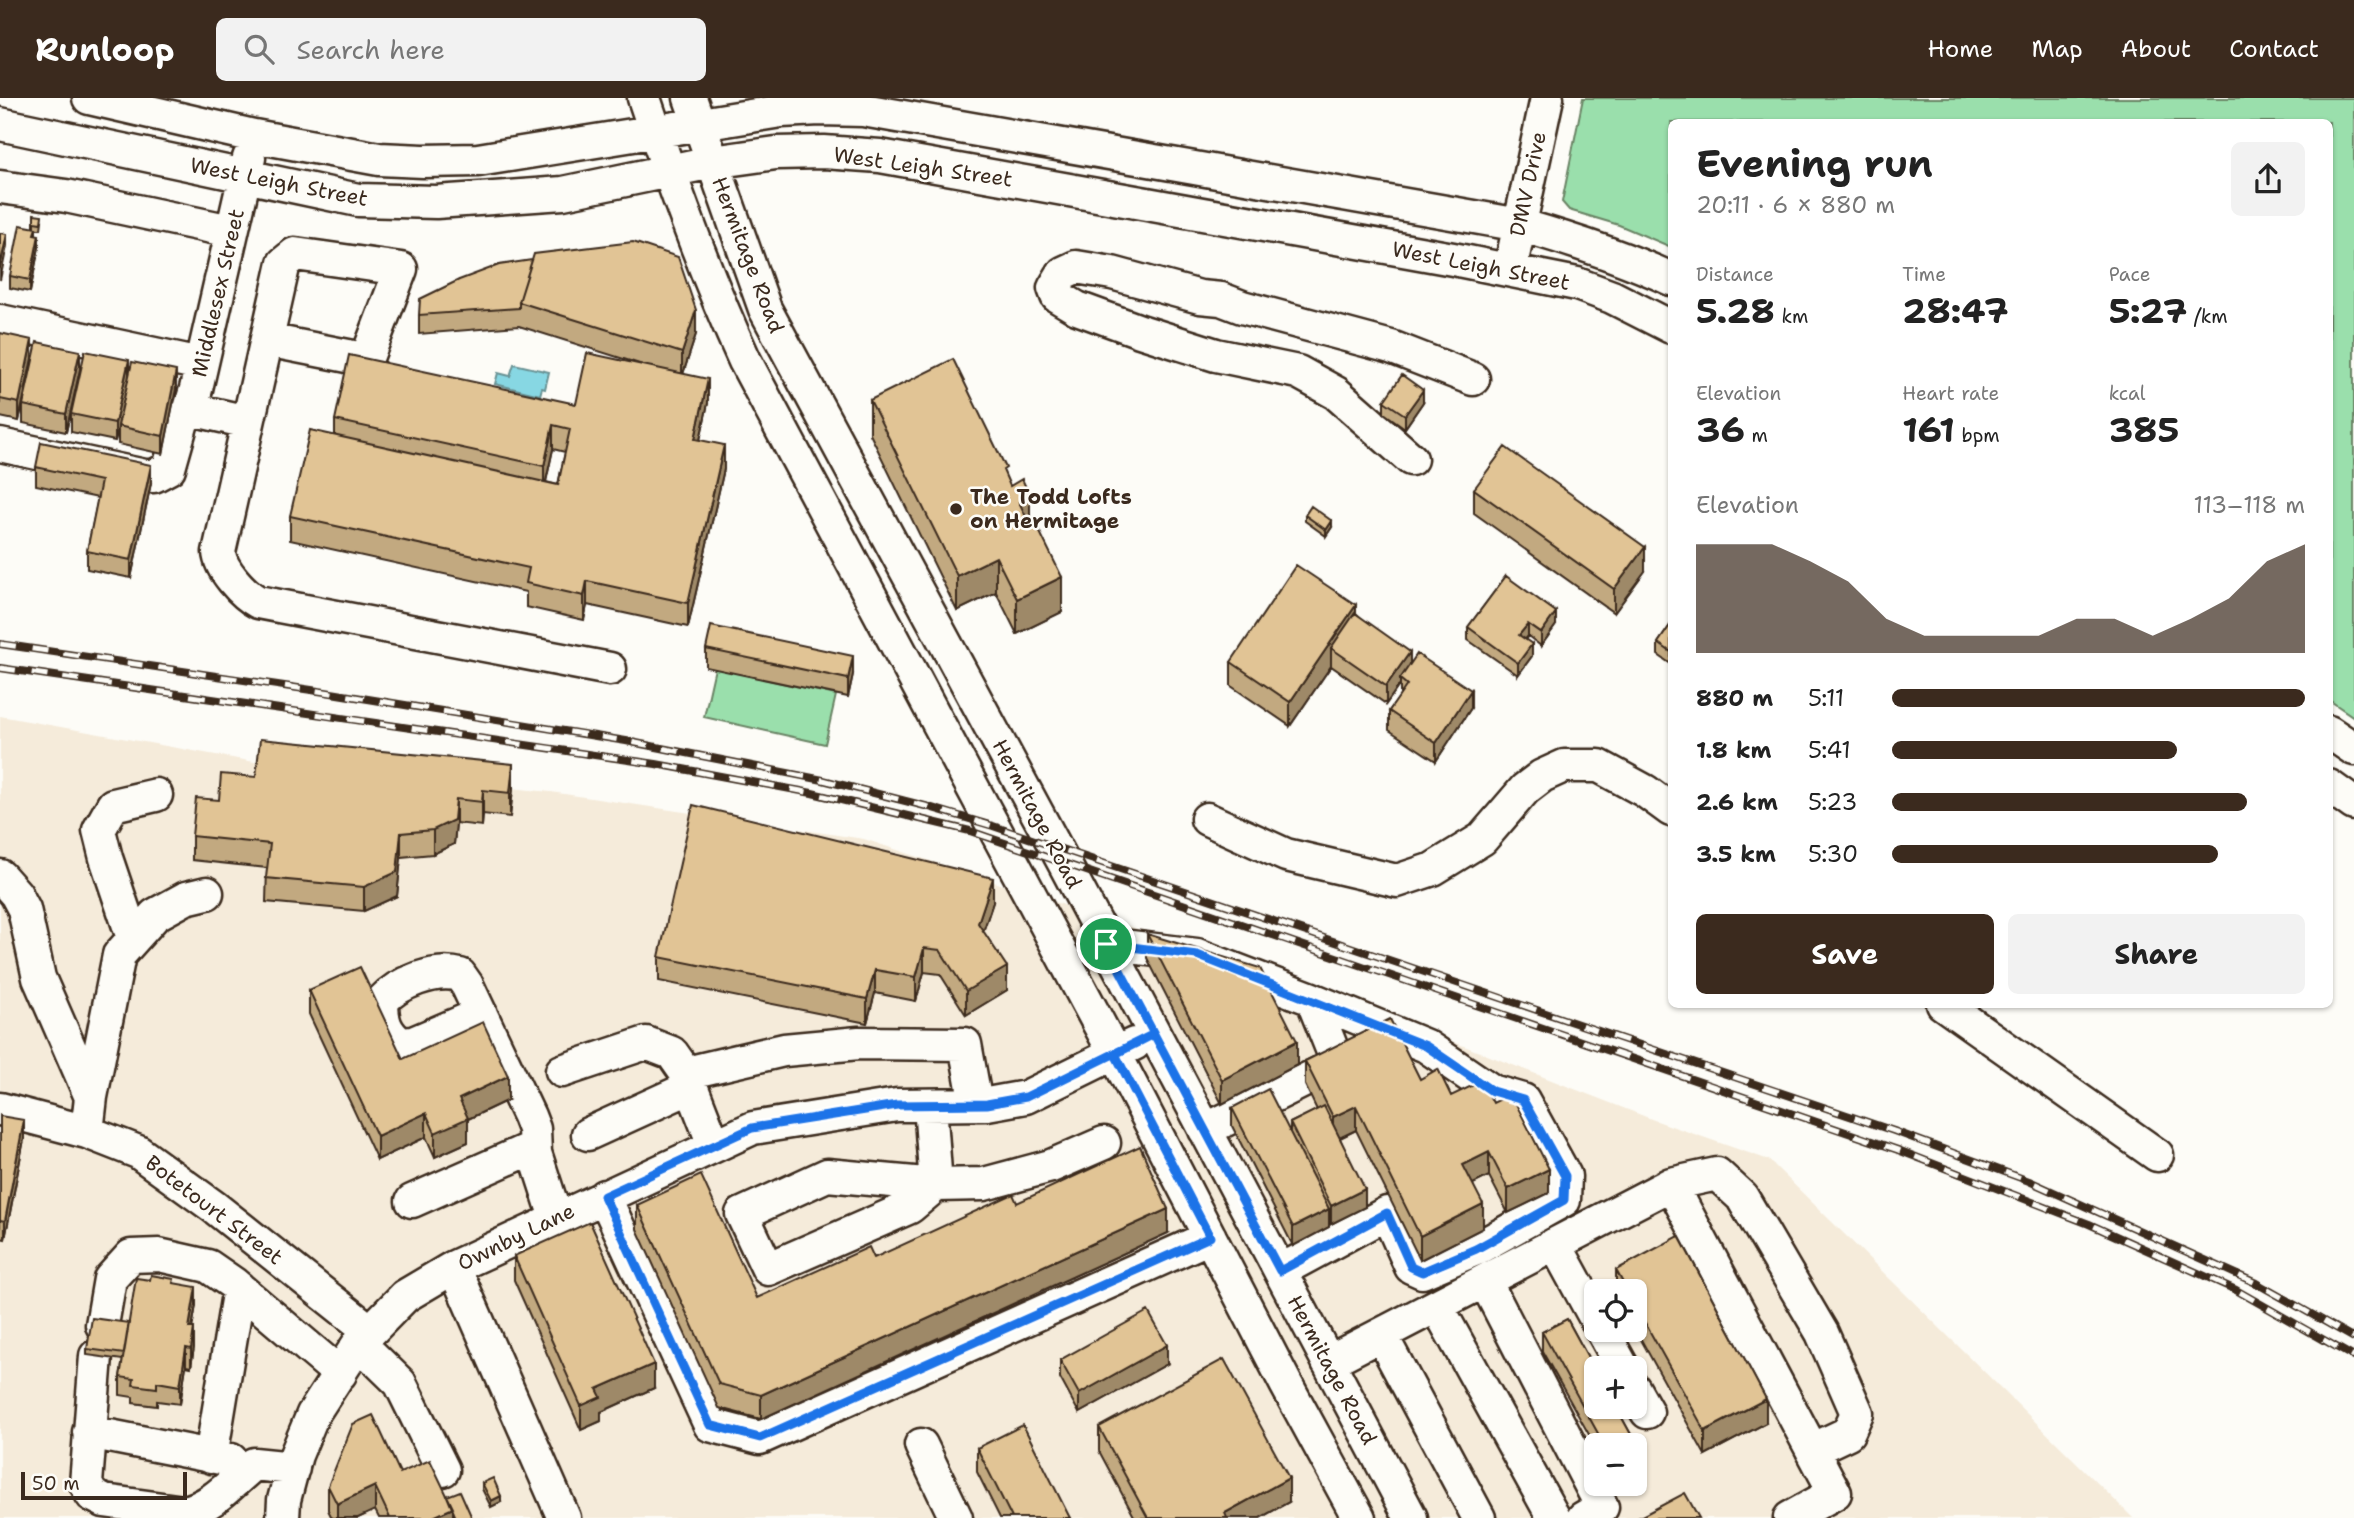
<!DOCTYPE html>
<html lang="en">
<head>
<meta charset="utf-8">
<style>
	:root { --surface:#fff; --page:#f2f2f2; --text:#222; --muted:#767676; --accent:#3b2a1e }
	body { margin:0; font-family:"Shantell Sans",sans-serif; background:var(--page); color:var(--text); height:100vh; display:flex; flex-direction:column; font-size:26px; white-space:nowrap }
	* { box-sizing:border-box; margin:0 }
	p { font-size:23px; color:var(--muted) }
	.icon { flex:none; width:38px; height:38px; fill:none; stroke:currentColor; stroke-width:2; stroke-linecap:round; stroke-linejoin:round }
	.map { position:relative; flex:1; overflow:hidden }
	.details { position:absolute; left:1668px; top:21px; width:665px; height:889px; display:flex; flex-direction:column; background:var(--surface); border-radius:10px; box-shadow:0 2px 5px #0004 }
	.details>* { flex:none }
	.tools { position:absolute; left:1584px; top:1181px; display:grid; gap:14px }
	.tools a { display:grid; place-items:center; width:63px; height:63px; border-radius:10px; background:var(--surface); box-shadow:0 2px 5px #0004; font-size:35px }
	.scale { position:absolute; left:21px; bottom:18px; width:166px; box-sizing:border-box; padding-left:7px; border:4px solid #3b2a1e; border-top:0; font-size:19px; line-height:24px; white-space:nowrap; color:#3b2a1e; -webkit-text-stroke:5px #fdfcf7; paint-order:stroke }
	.pin { position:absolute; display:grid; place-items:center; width:60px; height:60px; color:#fff; margin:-30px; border:4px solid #fff; border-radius:50%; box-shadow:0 2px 7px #0007 }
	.round { display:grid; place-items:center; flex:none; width:74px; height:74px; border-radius:10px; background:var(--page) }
	.headline { display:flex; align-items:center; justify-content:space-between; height:119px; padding:0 28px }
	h1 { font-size:38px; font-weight:700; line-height:52px }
	.metrics { display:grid; grid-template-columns:repeat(3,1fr); gap:10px; height:119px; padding:7px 28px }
	.metrics div { display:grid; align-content:center }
	.metrics b { font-size:35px; font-weight:700 }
	.metrics small { font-size:19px; font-weight:400 }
	.metrics p { font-size:19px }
	.chart { height:196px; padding:14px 28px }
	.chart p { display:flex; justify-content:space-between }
	.chart svg { width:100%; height:126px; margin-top:7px; fill:var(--accent); opacity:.7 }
	.primary-button { display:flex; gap:14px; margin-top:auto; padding:14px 28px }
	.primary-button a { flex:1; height:80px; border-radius:10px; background:var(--accent); color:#fff; font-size:28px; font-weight:700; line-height:80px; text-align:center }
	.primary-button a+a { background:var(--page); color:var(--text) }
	ul { padding:0 28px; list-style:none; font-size:23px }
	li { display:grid; grid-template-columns:112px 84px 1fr; align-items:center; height:52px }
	li i { height:18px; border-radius:9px; background:var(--accent) }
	header { display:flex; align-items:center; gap:42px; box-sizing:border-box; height:98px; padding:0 35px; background:var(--accent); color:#fff }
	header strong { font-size:33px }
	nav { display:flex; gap:38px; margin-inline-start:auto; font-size:24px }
	.search { width:490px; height:63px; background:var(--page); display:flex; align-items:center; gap:18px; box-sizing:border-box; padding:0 24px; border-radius:10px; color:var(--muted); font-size:26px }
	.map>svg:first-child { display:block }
</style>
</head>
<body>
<header>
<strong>Runloop</strong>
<div class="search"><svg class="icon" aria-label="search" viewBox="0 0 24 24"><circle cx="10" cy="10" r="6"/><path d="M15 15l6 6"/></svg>Search here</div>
<nav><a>Home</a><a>Map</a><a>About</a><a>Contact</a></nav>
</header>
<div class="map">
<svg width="2354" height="1420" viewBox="0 0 2354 1420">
	<rect width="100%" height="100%" fill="#fdfcf7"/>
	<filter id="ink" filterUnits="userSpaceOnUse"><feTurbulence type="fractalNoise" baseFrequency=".0143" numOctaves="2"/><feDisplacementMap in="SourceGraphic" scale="14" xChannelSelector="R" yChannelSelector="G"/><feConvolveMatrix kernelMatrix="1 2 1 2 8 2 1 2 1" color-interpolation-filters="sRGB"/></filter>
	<g filter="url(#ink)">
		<path fill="#f5ebda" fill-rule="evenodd" d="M0 618 260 665 551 694 864 741 1307 887 1654 1022 1769 1062 2133 1420H0ZM1596 1194H1634V1232H1596ZM1596 1270H1634V1309H1596ZM1596 1348H1634V1386H1596Z"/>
		<path fill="#9adfac" stroke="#6a8465" stroke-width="2" d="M1583 0H2354V619L2329 602V24H1671V149L1619 127 1569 112 1562 104Z
			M715 570 836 597 825 646 704 619Z"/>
		<path fill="#87d7e3" stroke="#699294" stroke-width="2" d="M514 266 549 274 545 291 542 290 540 297 495 286 498 275 510 278Z"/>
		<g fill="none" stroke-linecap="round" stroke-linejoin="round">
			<g stroke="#3b2a1e" stroke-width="37">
				<path id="minor" d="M89 0 254 38 379 61 423 63 478 62 781 13 820 11 863 12 1520 127C1572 142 1622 158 1671 181
					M644 0C674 90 706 178 745 263L1115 956 1286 1286 1359 1420
					M690 0 765 211 1064 765 1411 1420
					M0 26 358 102 436 104 563 95 712 64 776 55 824 54 880 58 1453 161 1577 186 1612 199 1671 229
					M0 89 66 98 231 133
					M1510 172 1547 0
					M0 223 201 266
					M267 242 358 260 368 257 401 171 295 156 284 165 219 454C220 471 243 496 258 504L610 571
					M190 311 248 324
					M0 347 145 378H154L169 370 182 324 190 311 196 291 249 60
					M1411 361 1336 295 1298 274 1216 257 1140 233 1077 210 1057 198 1054 190 1063 175 1076 169 1112 175 1200 199 1221 201 1242 209 1391 249 1473 281
					M2329 634 2354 651
					M2329 688 2354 706
					M1207 721 1286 757 1397 783 1433 771 1482 741 1525 691 1542 678 1564 668H1599L1645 693 1671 712
					M0 778 16 796 24 811 39 880 91 999
					M133 840 106 760 99 732 113 707 156 697
					M1106 846 1197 857 1312 901 1338 966 1205 1032
					M1943 906 2157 1057
					M481 916 413 945 401 946C385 934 382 923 382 903 398 885 435 870 460 877L467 887 529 1018 534 1031 535 1055
					M562 973 646 945 672 955 686 975
					M930 1007 936 1087 910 1109 768 1171 742 1116 827 1077 936 1087 984 1086 1051 1068 1104 1045
					M0 1011 87 1034 138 1054 214 1109 370 1233
					M87 1034 91 999 119 857 155 817 186 800 207 795
					M588 1036 691 989
					M714 1047 686 975 784 952 859 945 965 946 976 1006
					M1671 1086 1717 1076 1742 1099 1822 1235 1857 1315 1848 1335 1812 1352
					M604 1098 710 1327 760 1340 1210 1139
					M412 1103 525 1053 535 1055 556 1120
					M1555 1146 1596 1221
					M454 1169 564 1420
					M1280 1173 1387 1115 1411 1169 1422 1174 1476 1151 1564 1102 1565 1078 1523 1002 1492 993 1426 948 1312 901
					M1485 1183 1602 1409 1583 1420
					M1437 1208 1554 1420
					M102 1227 110 1181 131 1158 159 1157 208 1168 234 1186 340 1276
					M1602 1232 1623 1270
					M1381 1237 1479 1420
					M359 1245 400 1285 443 1372
					M96 1258 86 1386 92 1397 104 1403 184 1414C212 1409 233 1383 254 1366L293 1370
					M1328 1264 1671 1086 1835 1395 1790 1420
					M1634 1291 1647 1314
					M89 1334 231 1362
					M921 1347 956 1420
					M211 1359 239 1190
					M283 1420 284 1402 296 1357 313 1316 359 1245 405 1198 454 1169 753 1030 897 1007 987 1006 1026 999 1134 946"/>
			</g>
			<use href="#minor" stroke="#fdfcf7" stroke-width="32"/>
			<g stroke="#3b2a1e" stroke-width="8">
				<path id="rail" d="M0 546 325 594 626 643 823 682 929 709 993 728 1262 819 1894 1033 2029 1083 2256 1185 2354 1240
					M0 570 656 666 812 695 970 733 1898 1052 2089 1126 2236 1192 2354 1259"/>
			</g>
			<use href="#rail" stroke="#fdfcf7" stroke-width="5" stroke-dasharray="16" stroke-linecap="butt"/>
		</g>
		<path fill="#c2a980" stroke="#3b2a1e" stroke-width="2" fill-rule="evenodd" d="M42 123 41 131H36V136L39 149 30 194 10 190V178L34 130V124Z
			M459 182 696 236 683 276 708 305 700 342 724 371 688 529 587 507 584 522 526 509V494L290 442V418L335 337V322L576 306 643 267 519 228 419 236V217ZM553 351 565 354 558 387 546 384Z
			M0 235 32 260 19 323 0 319Z
			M80 271 66 334 23 325V307Z
			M129 279 176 291 163 356 118 346V328L115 343 71 334V316Z
			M870 302 1010 388 1030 422 1062 514 1017 536 996 494 957 513 870 336Z
			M1384 303 1423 304 1405 330 1384 315Z
			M36 369 151 385 131 480 87 471V453L98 400 36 387Z
			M1474 391 1645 473 1614 515 1474 415Z
			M1305 417 1332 429 1326 438 1305 423Z
			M1506 478 1556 527 1541 548 1528 538 1525 541 1532 558 1518 577 1468 542V529Z
			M1356 515 1410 567 1471 610 1436 663 1389 632V613L1400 598V586L1386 606 1331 568 1290 628 1231 588V564Z
			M1671 526V566L1658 557V545Z
			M706 551 853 576 848 599 706 569Z
			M513 690 510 719 483 716 482 728 456 725 454 746 433 756 401 759 397 798 364 813 266 804 267 770 192 762V738L219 702Z
			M993 804 983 833 1007 892 966 917 940 876 924 874 916 903 875 895 867 925 659 883V859Z
			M1147 836 1297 967 1222 1006 1147 860Z
			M309 892 403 961 508 1002 468 1021V1044L435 1059 426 1039 377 1062 309 916Z
			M1305 963 1420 981 1451 998 1493 1005 1549 1095 1508 1115 1489 1078 1473 1086 1483 1130 1420 1162 1356 1032 1340 1040 1365 1109 1331 1126 1329 1122V1129L1293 1148 1232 1028V1010L1290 1034V1025L1317 1012 1305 987Z
			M0 1018 24 1041 5 1141 0 1140Z
			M1017 1105 1168 1135 761 1321 719 1310 637 1131V1107L757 1200 874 1160Z
			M514 1158 654 1290 601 1314V1323L581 1332 514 1182Z
			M1616 1172 1766 1325 1705 1357 1634 1229V1194H1616Z
			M174 1185 196 1207 192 1230 194 1249 191 1269 186 1268 180 1306 157 1303V1308L133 1305V1299L120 1297V1279L123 1262 87 1257V1251L129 1225Z
			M1567 1221 1596 1274V1309H1616L1644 1360V1378L1634 1383V1348H1596V1349L1542 1253V1234Z
			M1060 1262 1167 1266 1079 1315 1060 1280Z
			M1099 1329 1289 1404 1260 1420H1135L1099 1353Z
			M977 1350 1070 1420H1000L977 1374Z
			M400 1375 447 1398 472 1420H453V1418V1420H379L375 1412 358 1420H332L328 1412V1388Z
			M482 1385 501 1404 491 1409 482 1391Z"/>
		<path fill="#9e8968" stroke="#3b2a1e" stroke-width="2" d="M7 136V148L0 182V169Z
			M39 137V149L30 194V182Z
			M696 212V236L682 279V255Z
			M32 242V260L19 323V305Z
			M80 253V271L66 334V316Z
			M129 262V281L115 343V325Z
			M176 273V291L163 356V338Z
			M708 281V305L695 365V341Z
			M1423 292V304L1405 330V317Z
			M553 327V351L544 392V368Z
			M724 347V371L688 529V505Z
			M151 367V385L131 480V462Z
			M1030 398V433L1019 404Z
			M1332 423V429L1326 438V432Z
			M1645 449V473L1614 515V491Z
			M996 459V494L957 513V478Z
			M1062 479V514L1017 536V501Z
			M587 483V507L584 522V498Z
			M1356 507V531L1331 550V568L1290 628V604Z
			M1556 514V527L1541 548V535Z
			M1528 526V538L1519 549V537Z
			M1532 546V558L1518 577V565Z
			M1410 554V572L1400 581V586L1386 606V588Z
			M853 558V576L848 599V581Z
			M1471 592V610L1436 663V645Z
			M513 666V690L510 719V695Z
			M483 692V716L482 728V704Z
			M456 701V725L454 746 433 756V732Z
			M401 735V759L397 798 364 813V789Z
			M993 780V804L978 849V825Z
			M924 850V874L916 903V879Z
			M1007 869V892L966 917V893Z
			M875 872V895L867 925V901Z
			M1297 943V967L1222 1006V982Z
			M508 978V1002L468 1021V1044L435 1059V1035L459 1001Z
			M1356 1008V1032L1333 1043V1019Z
			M426 1015V1039L377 1062V1038Z
			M24 1022V1041L5 1141V1123Z
			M1489 1054V1078L1463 1091V1067Z
			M1549 1071V1095L1508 1115V1091Z
			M1365 1091V1109L1331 1126V1108Z
			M1483 1106V1130L1420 1162V1138Z
			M1168 1111V1135L761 1321V1297Z
			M1329 1111V1129L1293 1148V1129Z
			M196 1189V1207L189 1248V1230Z
			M194 1230V1249L191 1269V1251Z
			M1167 1247V1266L1079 1315V1296Z
			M186 1250V1268L180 1306V1288Z
			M654 1266V1290L601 1314V1323L581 1332V1308L597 1291Z
			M1766 1301V1325L1705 1357V1333Z
			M1644 1360V1378L1634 1383V1365Z
			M1289 1380V1404L1260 1420H1225V1415Z
			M1620 1386H1629L1620 1391Z
			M375 1388V1412L358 1420H337V1406Z
			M501 1398V1404L491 1409V1403Z
			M453 1410V1420H431Z"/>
		<path fill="#e1c495" stroke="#3b2a1e" stroke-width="2" d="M34 116 42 117 41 125 34 124Z
			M20 127 36 130 34 136 39 137 30 182 10 178Z
			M0 135 7 136 0 169Z
			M633 144 678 159 696 212 682 255 519 204 534 156Z
			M532 162 519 204V210L419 217 420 201 459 182 499 167Z
			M0 235 32 242 19 305 0 301Z
			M37 244 80 253 66 316 23 307Z
			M85 253 129 262 115 325 71 316Z
			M587 255 708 281 695 341 724 347 688 505 587 483 584 498 526 485 529 470 290 418 310 332 558 387 570 331 553 327 544 368 335 322 349 257 576 306Z
			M953 261 1006 370 1003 372 1010 388 1022 381 1030 398 1019 404 1028 423 1033 420 1062 479 1017 501 996 459 957 478 870 302Z
			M132 264 176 273 163 338 118 328Z
			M1402 277 1423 292 1405 317 1384 303Z
			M41 344 151 367 131 462 87 453 101 383 36 369Z
			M1505 349 1645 449 1614 491 1474 391Z
			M1311 408 1332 423 1326 432 1305 417Z
			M1296 467 1356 507 1290 604 1231 564Z
			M1506 478 1556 514 1541 535 1528 526 1519 537 1532 546 1518 565 1468 529Z
			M1355 515 1410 554 1386 588 1331 550Z
			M1671 526V554L1658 545Z
			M711 528 853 558 848 581 706 551Z
			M1417 556 1471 592 1436 645 1389 613 1407 587 1400 581Z
			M260 641 513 666 510 695 483 692 482 704 456 701 454 722 433 732 401 735 397 774 364 789 266 780 270 746 192 738 196 700 219 702 221 676 256 679Z
			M693 707 993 780 978 825 1007 869 966 893 940 852 924 850 916 879 875 872 867 901 659 859Z
			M1147 836 1260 870 1297 943 1222 982Z
			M360 869 403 961 483 924 508 978 459 1001 468 1020 435 1035 426 1015 377 1038 309 892Z
			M1390 921 1420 981 1438 971 1451 998 1482 983 1493 1005 1511 996 1549 1071 1508 1091 1489 1054 1463 1067 1483 1106 1420 1138 1356 1008 1333 1019 1305 963Z
			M1268 991 1329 1111 1293 1129 1232 1010Z
			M1324 1008 1365 1091 1331 1108 1290 1025Z
			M0 1018 24 1022 5 1123 0 1122Z
			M1140 1048 1168 1111 761 1297 719 1286 637 1107 701 1077 757 1200 869 1149 874 1160 1013 1096 1017 1105Z
			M590 1124 654 1266 597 1291 601 1299 581 1308 514 1158Z
			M1679 1138 1766 1301 1705 1333 1634 1205V1194H1628L1616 1172Z
			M151 1177 174 1181 173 1185 196 1189 189 1230H194L191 1251 186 1250 180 1288 157 1284V1290L133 1287 134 1281 120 1279 136 1180 150 1182Z
			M1148 1213 1167 1247 1079 1296 1060 1262Z
			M92 1220 129 1225 124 1256 87 1251Z
			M1567 1221 1596 1274V1309H1616L1644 1360 1634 1365V1348H1605L1542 1234Z
			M1224 1261 1289 1380 1225 1415 1227 1420H1148L1099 1329Z
			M373 1317 400 1375 430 1362 453 1410 431 1420H390L375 1388 337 1406 328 1388 353 1326Z
			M1023 1327 1070 1420H1012L977 1350Z
			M493 1380 501 1398 491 1403 482 1385Z
			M460 1393 472 1420H456L447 1398Z
			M1685 1395 1699 1420H1638Z"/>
	</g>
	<g fill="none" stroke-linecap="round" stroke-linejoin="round" filter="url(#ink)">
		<g stroke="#fff" stroke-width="14">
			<path id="route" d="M1106 846 1154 936 1026 999 987 1006 897 1007 752 1030 604 1098 710 1327 760 1340 1210 1139 1115 956 1154 936 1280 1173 1387 1115 1411 1169 1422 1174 1476 1151 1564 1102 1565 1078 1523 1002 1492 993 1426 948 1197 857 1106 846"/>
		</g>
		<use href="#route" stroke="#1a73e8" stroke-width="9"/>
	</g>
	<circle fill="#3b2a1e" stroke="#fdfcf7" stroke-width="2.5" cx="956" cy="411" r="7"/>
	<g text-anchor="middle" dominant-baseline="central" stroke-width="5" stroke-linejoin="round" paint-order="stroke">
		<g font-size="21" fill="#3b2a1e" stroke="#fdfcf7">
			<text transform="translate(923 69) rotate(8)">West Leigh Street</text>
			<text transform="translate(279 84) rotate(11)">West Leigh Street</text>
			<text transform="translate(1528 86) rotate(-78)">DMV Drive</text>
			<text transform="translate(748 157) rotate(69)">Hermitage Road</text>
			<text transform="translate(1481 168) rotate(11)">West Leigh Street</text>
			<text transform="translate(218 195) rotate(-77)">Middlesex Street</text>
			<text transform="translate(1037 716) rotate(62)">Hermitage Road</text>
			<text transform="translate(214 1112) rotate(37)">Botetourt Street</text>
			<text transform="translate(516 1139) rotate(-26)">Ownby Lane</text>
			<text transform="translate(1332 1272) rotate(62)">Hermitage Road</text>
		</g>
		<g font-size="21" font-weight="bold" fill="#3b2a1e" stroke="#fdfcf7" text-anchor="start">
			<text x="970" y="399">The Todd Lofts<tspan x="970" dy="24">on Hermitage</tspan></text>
		</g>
	</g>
</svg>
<div class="tools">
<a><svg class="icon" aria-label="locate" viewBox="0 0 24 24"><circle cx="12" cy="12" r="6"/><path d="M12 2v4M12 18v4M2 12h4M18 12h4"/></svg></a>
<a>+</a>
<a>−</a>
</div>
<div class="scale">50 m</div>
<div class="pin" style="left:1106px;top:846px;background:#1e9e55"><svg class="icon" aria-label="arrive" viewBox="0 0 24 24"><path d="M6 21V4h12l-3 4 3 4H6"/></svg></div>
<section class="details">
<div class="headline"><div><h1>Evening run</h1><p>20:11 · 6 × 880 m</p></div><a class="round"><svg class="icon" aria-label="share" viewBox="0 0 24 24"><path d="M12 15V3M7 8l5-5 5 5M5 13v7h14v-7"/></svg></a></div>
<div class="metrics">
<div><p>Distance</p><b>5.28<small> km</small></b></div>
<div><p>Time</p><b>28:47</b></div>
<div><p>Pace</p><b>5:27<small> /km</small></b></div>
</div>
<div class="metrics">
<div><p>Elevation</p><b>36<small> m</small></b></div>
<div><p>Heart rate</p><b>161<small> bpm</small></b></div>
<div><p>kcal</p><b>385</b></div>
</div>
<div class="chart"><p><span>Elevation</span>113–118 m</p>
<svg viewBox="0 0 160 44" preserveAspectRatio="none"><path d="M0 44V6L10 6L20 6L30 12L40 19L50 32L60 38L70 38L80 38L90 38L100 32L110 32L120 38L130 32L140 25L150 12L160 6V44z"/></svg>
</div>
<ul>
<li><b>880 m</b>5:11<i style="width:100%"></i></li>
<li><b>1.8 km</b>5:41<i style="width:69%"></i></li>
<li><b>2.6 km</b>5:23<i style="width:86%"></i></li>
<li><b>3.5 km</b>5:30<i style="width:79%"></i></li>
</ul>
<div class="primary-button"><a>Save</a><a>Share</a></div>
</section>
</div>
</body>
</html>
